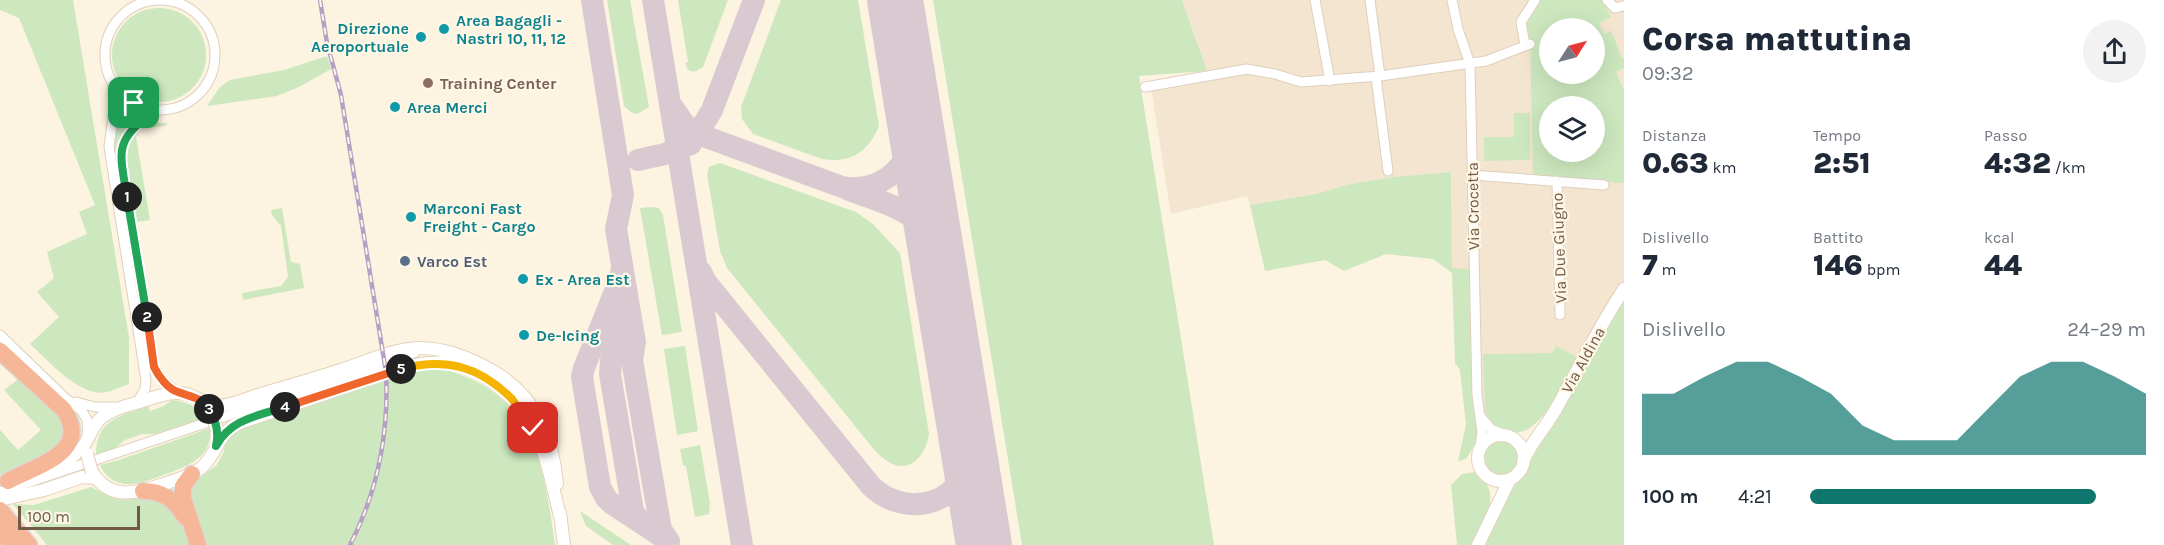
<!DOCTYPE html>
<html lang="it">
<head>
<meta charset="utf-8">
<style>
	:root { --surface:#fff; --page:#f2f2f3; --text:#1f2937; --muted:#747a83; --accent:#0f766e }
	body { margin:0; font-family:Karla,sans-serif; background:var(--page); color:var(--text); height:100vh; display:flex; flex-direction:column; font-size:22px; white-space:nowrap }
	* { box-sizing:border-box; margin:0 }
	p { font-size:20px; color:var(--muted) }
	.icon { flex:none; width:33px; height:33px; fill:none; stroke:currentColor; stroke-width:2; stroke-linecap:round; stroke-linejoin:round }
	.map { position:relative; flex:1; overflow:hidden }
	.sheet { display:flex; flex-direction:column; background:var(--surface); width:540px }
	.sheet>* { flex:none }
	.needle { width:39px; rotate:54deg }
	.controls { position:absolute; left:1539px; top:18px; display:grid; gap:12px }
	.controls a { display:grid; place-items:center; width:66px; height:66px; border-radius:50%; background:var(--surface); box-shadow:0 6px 24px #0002; font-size:30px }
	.scale { position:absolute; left:18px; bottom:15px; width:122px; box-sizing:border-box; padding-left:6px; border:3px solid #725a48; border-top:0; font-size:16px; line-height:21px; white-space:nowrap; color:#725a48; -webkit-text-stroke:4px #fff7e6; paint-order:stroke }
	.pin { position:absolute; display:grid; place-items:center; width:51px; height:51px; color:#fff; margin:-26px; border-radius:12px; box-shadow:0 3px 9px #0006 }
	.km { position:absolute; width:30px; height:30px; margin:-15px; border-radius:50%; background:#222; color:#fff; font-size:16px; line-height:30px; text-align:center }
	.round { display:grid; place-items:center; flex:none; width:63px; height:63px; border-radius:32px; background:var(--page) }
	.headline { display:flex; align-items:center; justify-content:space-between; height:102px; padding:0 18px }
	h1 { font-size:33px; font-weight:800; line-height:45px }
	.figures { display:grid; grid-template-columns:repeat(3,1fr); gap:9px; height:102px; padding:6px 18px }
	.figures div { display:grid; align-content:center }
	.figures b { font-size:30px; font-weight:800 }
	.figures small { font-size:16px; font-weight:400 }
	.figures p { font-size:16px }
	.chart { height:168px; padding:12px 18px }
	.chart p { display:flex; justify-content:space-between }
	.chart svg { width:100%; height:108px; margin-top:6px; fill:var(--accent); opacity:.7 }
	ul { padding:0 18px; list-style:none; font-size:20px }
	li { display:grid; grid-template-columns:96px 72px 1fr; align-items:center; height:45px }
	li i { height:15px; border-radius:8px; background:var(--accent) }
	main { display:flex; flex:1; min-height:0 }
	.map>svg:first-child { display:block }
</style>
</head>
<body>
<main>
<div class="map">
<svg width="1624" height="545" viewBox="0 0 1624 545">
	<rect width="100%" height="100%" fill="#fcf3e0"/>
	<path fill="#f3e5cf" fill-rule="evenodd" d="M1182 0H1624V282L1610 301 1577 362 1533 426 1527 430 1515 432 1477 420 1471 362 1469 269H1452L1451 172 1393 177 1346 185 1316 194 1250 205 1247 196 1171 214 1151 88 1207 71ZM1550 28H1594V74H1550ZM1550 106H1594V152H1550Z"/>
	<path fill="#cde8bf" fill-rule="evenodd" d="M0 0H73L129 338V384C122 386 115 390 107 392 80 398 49 361 30 344L59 317 37 292 54 278 47 252 87 234 79 212 95 205 19 18 0 10Z
		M607 0H630L649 107 637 114 631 112 624 106Z
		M678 0H728L703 67 694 72 688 70 685 63 688 62Z
		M781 0H858L879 126C869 152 849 164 822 159L753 134 742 119 741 107Z
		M933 0H1182L1207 71 1139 76 1214 545H1022Z
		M1538 0H1602L1611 17 1599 23 1604 34 1611 31 1622 58H1624V68L1616 72 1624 91V183L1533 176 1530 37 1524 23ZM1550 28H1594V74H1550ZM1550 106H1594V152H1550Z
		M112 55a47 47 0 1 1 94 0a47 47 0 1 1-94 0Z
		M327 56 331 69 301 86 277 96 207 106 220 87 230 80 284 70Z
		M121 104 138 115C122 129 118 140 117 161L113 136Z
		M1514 113H1530V160L1484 161V137H1514Z
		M157 123H168L165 126 141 129 136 137 150 220 137 222C131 188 109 133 157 123Z
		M720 163 856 212 873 224 900 253 929 434C927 450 915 471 895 465 888 463 882 457 876 452L727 268 720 251 707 174 709 167Z
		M1451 172 1452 268 1469 269 1471 362 1479 436 1467 458 1458 462 1466 424 1460 370 1455 363 1452 273 1433 259 1386 254 1344 271 1325 260 1265 271 1250 205 1316 194 1346 185 1393 177Z
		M651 207 659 208 663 215 682 332 662 335 640 208Z
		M282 208 291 262 300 264 304 288 243 300 242 293 281 286 288 277 281 226 272 215 271 210Z
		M1624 288V545H1481L1509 494 1525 472Z
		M685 346 698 431 677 435 664 349Z
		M1556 346 1575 356 1577 362C1566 381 1546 421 1526 430 1517 435 1503 431 1494 427L1485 411 1483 354 1552 353Z
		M432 367C532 386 543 459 555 545H203L189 489 194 482 217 465 224 451 226 438 237 427 409 370Z
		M21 377 62 418 64 438 46 456 12 468 0 475V430L18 450 41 430 4 390Z
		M172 400C186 402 198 405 206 418L155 434H142L125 440 113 450 96 456C95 420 120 416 148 406L150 411 164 406Z
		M210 428C214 459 184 467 161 476 149 480 133 487 120 483 110 480 104 474 100 465L119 460Z
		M1482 458a18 18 0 1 1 36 0a18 18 0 1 1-36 0Z
		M700 445 710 503 709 514 695 517 686 466 683 465 680 449Z
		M1476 472C1504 494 1485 520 1471 545H1457L1451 485 1462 474Z
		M91 487C99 491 108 497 117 499 131 501 158 495 168 504 179 514 185 532 191 545H47L13 504 34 505Z
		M580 511 631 545H613L586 526Z"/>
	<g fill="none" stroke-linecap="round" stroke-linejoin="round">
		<path stroke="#d9cad2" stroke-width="22" d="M592 0 623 195 616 229 635 342 632 360 661 530 669 541
			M653 0 742 545
			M672 106 685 125 698 134 842 187C885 194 916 161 915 119
			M687 143 700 130 712 110 754 0
			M638 160 665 154 691 144
			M849 190C887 204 923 210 937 254
			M622 268 620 279 584 368 582 377 600 487 606 498 611 503 667 540
			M701 272 706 282 871 486C908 522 971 502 968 447
			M629 310 611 361 610 374 633 511 641 523
			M981 545V528"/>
		<path stroke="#d9cad2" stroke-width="56" d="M895 0 984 545"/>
		<g stroke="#dfcfbc" stroke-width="11">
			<path id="street" d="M1315 0 1330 81
				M1370 0 1380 76
				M1452 0 1458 29 1470 64 1477 395 1482 432 1480 447
				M1607 0 1615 8 1624 6
				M105 55a55 55 0 1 1 110 0a55 55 0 1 1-110 0Z
				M1525 45 1521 22 1535 0
				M1376 77 1388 171
				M113 86 114 109 109 147 146 380 145 389 137 403
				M1145 87 1247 69 1275 74 1301 82 1380 76 1486 61 1530 44
				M154 110C137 124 121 136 121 160L154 367 163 381 177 392
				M1472 175 1604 185
				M1557 181 1560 315
				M0 335 64 397 82 411 87 420 88 439
				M76 402 95 407H115
				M1480 416 1491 429 1506 435
				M0 492 414 353"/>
		</g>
		<g stroke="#e4d1bb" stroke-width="14">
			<path id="secondary" d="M200 400C205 403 211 406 217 406 231 406 247 398 261 394 289 386 316 378 344 369 368 361 393 349 419 348 447 348 473 359 496 373 537 398 553 438 557 484
				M1478 458a23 23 0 1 1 46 0a23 23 0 1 1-46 0Z
				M1523 462C1530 443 1543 431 1553 414 1577 373 1597 329 1624 289
				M47 468C63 462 79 457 87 440 92 431 94 424 102 417 112 410 124 406 136 403 159 396 184 384 205 404
				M92 472C111 503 139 492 167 483 178 479 191 476 201 468 216 456 217 437 234 425L398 369C415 365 434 360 452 364 490 371 525 405 539 440 549 465 554 493 561 520
				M4 499 44 490 82 477 96 478
				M560 513 564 545
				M1478 545 1510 479"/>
		</g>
		<g stroke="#ddd7d3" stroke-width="19">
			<path id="highway" d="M0 351 64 410C92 453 35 466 8 481
				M192 474 183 486V498L198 545
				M143 491C163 491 175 500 185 517
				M0 510 29 545
				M0 530 12 545"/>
		</g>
		<use href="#street" stroke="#fff" stroke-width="9"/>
		<use href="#secondary" stroke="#fff" stroke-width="12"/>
		<use href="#highway" stroke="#f5b797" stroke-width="16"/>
		<g stroke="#b6a0c4" stroke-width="4.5">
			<path id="rail" d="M320 0 327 43 341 95 386 372C389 433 378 491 350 545"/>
		</g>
		<use href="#rail" stroke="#fff7e6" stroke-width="2" stroke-dasharray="7" stroke-linecap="butt"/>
		<g stroke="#e4d1bb" stroke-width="14" stroke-linecap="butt">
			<path id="secondary-bridge" d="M212 415 217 430
				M87 454 92 472"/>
		</g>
		<use href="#secondary-bridge" stroke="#fff" stroke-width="12"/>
	</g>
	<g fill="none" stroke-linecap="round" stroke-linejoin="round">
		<g stroke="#fff" stroke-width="12">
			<path id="split-1" d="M127 197C119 148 114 143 154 110L134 103"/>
		</g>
		<g stroke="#fff" stroke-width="12">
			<path id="split-2" d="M127 197 147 317"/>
		</g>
		<g stroke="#fff" stroke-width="12">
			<path id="split-3" d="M147 317 154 367C159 377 168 389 178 392 191 397 200 397 209 409"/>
		</g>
		<g stroke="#fff" stroke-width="12">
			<path id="split-4" d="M209 409C216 420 219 433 216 446 231 419 257 416 285 407"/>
		</g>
		<g stroke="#fff" stroke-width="12">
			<path id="split-5" d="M285 407 401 369"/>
		</g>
		<g stroke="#fff" stroke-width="12">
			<path id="split-6" d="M401 369C445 357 479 366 512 399"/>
		</g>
		<g stroke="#fff" stroke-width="12">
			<path id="split-7" d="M512 399 533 428"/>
		</g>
		<use href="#split-1" stroke="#22a559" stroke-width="8"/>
		<use href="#split-2" stroke="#22a559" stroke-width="8"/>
		<use href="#split-3" stroke="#f0652b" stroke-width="8"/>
		<use href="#split-4" stroke="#22a559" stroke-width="8"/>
		<use href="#split-5" stroke="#f0652b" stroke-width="8"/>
		<use href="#split-6" stroke="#f5b400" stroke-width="8"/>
		<use href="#split-7" stroke="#f5b400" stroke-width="8"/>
	</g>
	<g fill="#0f9aa8" stroke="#fff7e6" stroke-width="2">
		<circle cx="444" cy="29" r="6"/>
		<circle cx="421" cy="37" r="6"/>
		<circle cx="395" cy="107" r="6"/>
		<circle cx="411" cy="217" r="6"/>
		<circle cx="523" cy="279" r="6"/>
		<circle cx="524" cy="335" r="6"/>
	</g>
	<circle fill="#8d6e63" stroke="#fff7e6" stroke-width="2" cx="428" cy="83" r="6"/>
	<circle fill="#5c6f8a" stroke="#fff7e6" stroke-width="2" cx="405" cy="261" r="6"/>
	<g text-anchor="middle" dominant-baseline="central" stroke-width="4.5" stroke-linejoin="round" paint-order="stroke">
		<g font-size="16" font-weight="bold" fill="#0d838f" stroke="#fff7e6" text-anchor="start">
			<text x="456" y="20">Area Bagagli -<tspan x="456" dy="18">Nastri 10, 11, 12</tspan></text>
			<text x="409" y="28" text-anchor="end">Direzione<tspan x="409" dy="18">Aeroportuale</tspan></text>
			<text x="407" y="107">Area Merci</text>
			<text x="423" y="208">Marconi Fast<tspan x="423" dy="18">Freight - Cargo</tspan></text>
			<text x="535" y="279">Ex - Area Est</text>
			<text x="536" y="335">De-Icing</text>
		</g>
		<g font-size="16" font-weight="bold" fill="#785e54" stroke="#fff7e6" text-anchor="start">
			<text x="440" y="83">Training Center</text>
		</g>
		<g font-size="16" fill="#725a48" stroke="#fff7e6">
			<text transform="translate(1473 206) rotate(-91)">Via Crocetta</text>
			<text transform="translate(1559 248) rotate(-92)">Via Due Giugno</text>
			<text transform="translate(1583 360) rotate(-61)">Via Aldina</text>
		</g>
		<g font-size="16" font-weight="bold" fill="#4e5e75" stroke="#fff7e6" text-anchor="start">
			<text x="417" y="261">Varco Est</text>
		</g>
	</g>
</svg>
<div class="controls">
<a><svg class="needle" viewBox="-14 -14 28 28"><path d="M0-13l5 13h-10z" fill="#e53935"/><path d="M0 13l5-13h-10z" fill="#747a83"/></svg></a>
<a><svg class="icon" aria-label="layers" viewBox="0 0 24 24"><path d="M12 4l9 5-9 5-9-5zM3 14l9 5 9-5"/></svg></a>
</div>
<div class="scale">100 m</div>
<div class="pin" style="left:134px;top:103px;background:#1e9e55"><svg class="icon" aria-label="arrive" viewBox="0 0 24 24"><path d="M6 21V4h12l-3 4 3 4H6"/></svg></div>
<div class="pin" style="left:533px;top:428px;background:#d93025"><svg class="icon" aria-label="check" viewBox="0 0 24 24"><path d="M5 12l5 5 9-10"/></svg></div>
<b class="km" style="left:127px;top:197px">1</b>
<b class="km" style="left:147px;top:317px">2</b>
<b class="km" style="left:209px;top:409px">3</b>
<b class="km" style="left:285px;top:407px">4</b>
<b class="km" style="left:401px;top:369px">5</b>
</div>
<section class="sheet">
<div class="headline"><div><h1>Corsa mattutina</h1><p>09:32</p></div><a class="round"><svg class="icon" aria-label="share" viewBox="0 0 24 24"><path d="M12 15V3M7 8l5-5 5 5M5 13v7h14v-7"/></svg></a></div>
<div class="figures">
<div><p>Distanza</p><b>0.63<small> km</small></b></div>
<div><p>Tempo</p><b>2:51</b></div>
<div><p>Passo</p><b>4:32<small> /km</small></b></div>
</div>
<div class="figures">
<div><p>Dislivello</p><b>7<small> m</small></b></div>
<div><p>Battito</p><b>146<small> bpm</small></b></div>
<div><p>kcal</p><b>44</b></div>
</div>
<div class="chart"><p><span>Dislivello</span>24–29 m</p>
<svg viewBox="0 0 160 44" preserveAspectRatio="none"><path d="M0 44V19L10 19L20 12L30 6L40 6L50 12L60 19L70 32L80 38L90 38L100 38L110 25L120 12L130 6L140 6L150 12L160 19V44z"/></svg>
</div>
<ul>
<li><b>100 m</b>4:21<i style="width:85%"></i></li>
</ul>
</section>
</main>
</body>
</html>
